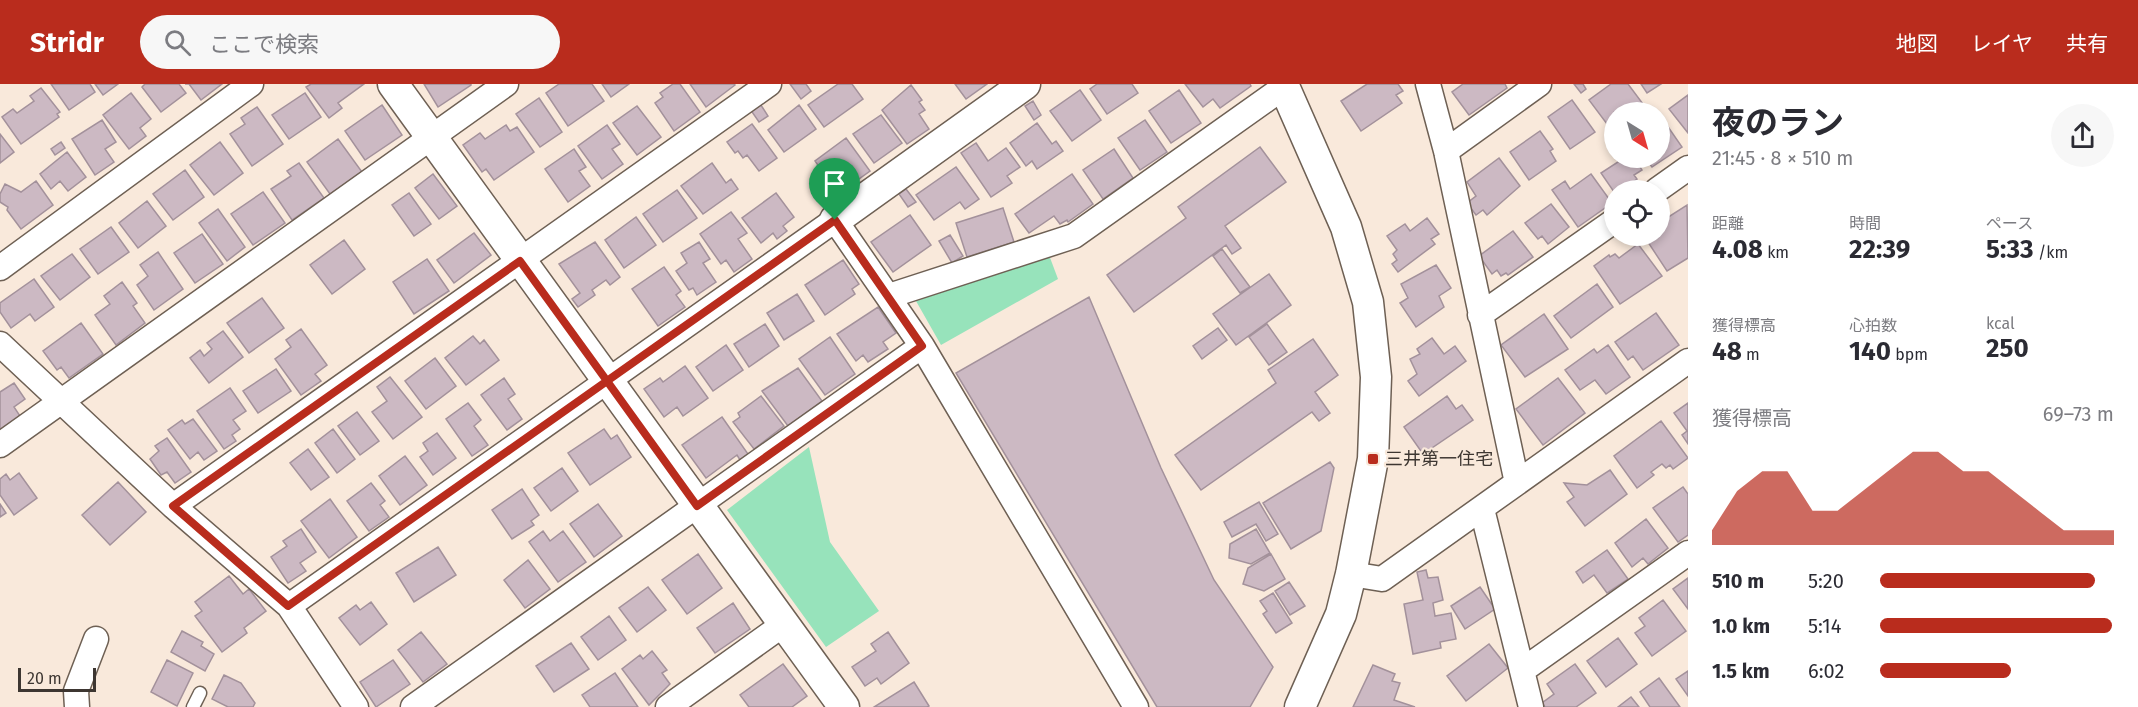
<!DOCTYPE html>
<html lang="ja">
<head>
<meta charset="utf-8">
<style>
	:root { --surface:#fff; --page:#f7f7f7; --text:#2b2b33; --muted:#7c7c81; --accent:#b92c1d }
	body { margin:0; font-family:"Fira Sans","Noto Sans JP",sans-serif; background:var(--page); color:var(--text); height:100vh; display:flex; flex-direction:column; font-size:22px; white-space:nowrap }
	* { box-sizing:border-box; margin:0 }
	p { font-size:20px; color:var(--muted) }
	.icon { flex:none; width:33px; height:33px; fill:none; stroke:currentColor; stroke-width:2; stroke-linecap:round; stroke-linejoin:round }
	.map { position:relative; flex:1; overflow:hidden }
	.details { display:flex; flex-direction:column; background:var(--surface); width:450px }
	.details>* { flex:none }
	.needle { width:39px; rotate:143deg }
	.fabs { position:absolute; left:1604px; top:18px; display:grid; gap:12px }
	.fabs a { display:grid; place-items:center; width:66px; height:66px; border-radius:50%; background:var(--surface); box-shadow:0 3px 9px #0003; font-size:30px }
	.scale { position:absolute; left:18px; bottom:15px; width:78px; box-sizing:border-box; padding-left:6px; border:3px solid #3d3631; border-top:0; font-size:16px; line-height:21px; white-space:nowrap; color:#3d3631; -webkit-text-stroke:4px #f9e9db; paint-order:stroke }
	.pin { position:absolute; display:grid; place-items:center; width:51px; height:51px; color:#fff; margin:-62px -26px; border-radius:50% 50% 50% 0; rotate:-45deg; box-shadow:0 0 6px #0007 }
	.pin .icon { rotate:45deg }
	.round { display:grid; place-items:center; flex:none; width:63px; height:63px; border-radius:32px; background:var(--page) }
	.head { display:flex; align-items:center; justify-content:space-between; height:102px; padding:0 24px }
	h1 { font-size:33px; font-weight:700; line-height:45px }
	.metrics { display:grid; grid-template-columns:repeat(3,1fr); gap:9px; height:102px; padding:6px 24px }
	.metrics div { display:grid; align-content:center }
	.metrics b { font-size:26px; font-weight:700 }
	.metrics small { font-size:16px; font-weight:400 }
	.metrics p { font-size:16px }
	.chart { height:168px; padding:12px 24px }
	.chart p { display:flex; justify-content:space-between }
	.chart svg { width:100%; height:108px; margin-top:6px; fill:var(--accent); opacity:.7 }
	ul { padding:0 24px; list-style:none; font-size:20px }
	li { display:grid; grid-template-columns:96px 72px 1fr; align-items:center; height:45px }
	li i { height:15px; border-radius:8px; background:var(--accent) }
	header { display:flex; align-items:center; gap:36px; box-sizing:border-box; height:84px; padding:0 30px; background:var(--accent); color:#fff }
	header strong { font-size:28px }
	nav { display:flex; gap:33px; margin-inline-start:auto; font-size:21px }
	.search { width:420px; height:54px; background:var(--page); display:flex; align-items:center; gap:15px; box-sizing:border-box; padding:0 21px; border-radius:33px; color:var(--muted); font-size:22px }
	main { display:flex; flex:1; min-height:0 }
	.map>svg:first-child { display:block }
</style>
</head>
<body>
<header>
<strong>Stridr</strong>
<div class="search"><svg class="icon" aria-label="search" viewBox="0 0 24 24"><circle cx="10" cy="10" r="6"/><path d="M15 15l6 6"/></svg>ここで検索</div>
<nav><a>地図</a><a>レイヤ</a><a>共有</a></nav>
</header>
<main>
<div class="map">
<svg width="1688" height="623" viewBox="0 0 1688 623">
	<rect width="100%" height="100%" fill="#f9e9db"/>
	<path fill="#97e3bb" d="M1049 171 1058 195 941 261 916 217Z
		M809 363 830 458 879 527 826 563 727 426Z"/>
	<path fill="#ccb9c3" stroke="#a3919b" stroke-width="1.5" d="M51 0H90L95 8 69 26Z
		M95 0H118L103 11Z
		M145 0H179L186 9 161 28 142 3Z
		M185 0H222L201 16 189 0Z
		M311 0H364L338 19 342 24 329 34 306 3Z
		M424 0H471V1L438 23Z
		M559 0H592L604 17 568 42 546 9Z
		M602 0H629L611 13Z
		M673 0H680L700 28 674 47 655 19 663 13 660 9Z
		M690 0H734L735 1 706 23Z
		M790 0H806L811 7 801 15Z
		M838 0H852L863 15 824 43 808 21Z
		M955 0H987L966 15Z
		M1097 0H1132L1138 9 1107 30 1090 5Z
		M1185 0H1250L1251 2 1220 24 1213 15 1203 23Z
		M1367 0H1398L1403 7 1396 11 1402 19 1361 47 1341 17Z
		M1463 0H1505L1507 4 1469 31 1452 8Z
		M1574 0H1583L1586 5 1581 9Z
		M1611 0H1628L1643 20 1631 28H1614V41L1610 44 1589 16Z
		M1641 0H1661L1647 9Z
		M911 1 922 16 919 18 925 26 919 30 929 45 907 60 882 26Z
		M41 4 60 28 57 30 59 33 21 60 2 33 13 25 17 29 34 17 30 12Z
		M1080 6 1101 36 1072 57 1050 27Z
		M1179 6 1201 39 1171 59 1149 27Z
		M131 9 151 35 140 44 146 52 129 65 103 31Z
		M305 9 321 33 289 55 272 31Z
		M1688 11V49L1669 25Z
		M539 14 562 48 540 63 516 30Z
		M1572 16 1595 48 1570 65 1548 33Z
		M1033 17 1041 31 1034 36 1025 22Z
		M759 18 768 32 759 38 750 25Z
		M382 21 402 51 365 76 345 47Z
		M799 21 816 45 784 68 768 46Z
		M637 22 661 53 637 71 613 39Z
		M257 23 283 60 252 82 230 50 245 40 241 34Z
		M881 31 902 59 874 79 853 50Z
		M102 36 116 58 105 65 114 78 95 91 72 55Z
		M1145 36 1167 68 1140 86 1118 54Z
		M1664 37 1682 63 1652 83 1645 74H1659V41Z
		M1037 39 1052 60 1056 57 1063 67 1037 85 1032 77 1026 82 1010 59Z
		M752 40 777 74 759 87 747 71 743 74 738 67 735 69 727 58Z
		M506 41 510 47 517 43 534 68 494 96 486 85 482 88 463 61 480 49 485 55Z
		M607 41 620 60 612 65 623 80 602 95 578 62Z
		M1540 47 1553 65 1550 67 1556 77 1529 96 1510 68Z
		M0 50 14 68 0 79Z
		M846 54 870 87 838 110 815 77Z
		M338 55 362 88 330 110 307 78Z
		M61 58 65 64 55 71 51 65Z
		M220 58 243 89 214 111 190 81Z
		M976 59 988 77 1006 64 1020 83 1007 92 1012 99 991 113 961 69Z
		M1260 63 1286 98 1225 142 1241 164 1232 170 1226 161 1134 228 1107 191 1186 134 1178 123Z
		M574 65 586 83 579 87 590 102 568 118 545 85Z
		M1114 65 1133 94 1103 115 1083 86Z
		M67 68 86 93 68 107 60 97 51 105 40 90Z
		M1499 74 1520 102 1487 131 1483 126 1476 131 1467 119 1476 112 1467 98Z
		M1624 74H1634L1642 86 1634 91 1637 95 1629 101 1631 103 1614 108 1601 89Z
		M299 79 324 114 292 136 271 105 291 92 287 87Z
		M712 79 726 99 731 95 738 105 703 130 681 102Z
		M956 83 979 115 965 125 960 118 934 136 916 111Z
		M185 86 204 113 173 136 153 110Z
		M433 90 457 122 439 135 415 104Z
		M1072 90 1093 120 1068 138 1067 136 1060 140 1054 132 1029 149 1015 130Z
		M1591 90 1612 119 1578 143 1552 106 1565 97 1570 105Z
		M36 97 53 121 21 145 7 126 8 123 0 118V110L5 100 21 108Z
		M906 105 916 118 908 123 899 110Z
		M677 106 697 134 663 158 643 130Z
		M263 108 285 139 253 161 231 130Z
		M409 109 431 140 414 152 392 121Z
		M776 109 794 133 783 142 787 147 777 155 773 149 761 159 742 134Z
		M147 117 166 142 138 164 119 139Z
		M1551 120 1569 143 1548 160 1542 152 1538 155 1525 139Z
		M1687 121 1688 174 1667 187 1644 152H1659V139Z
		M1003 124 1014 158 967 173 956 139Z
		M218 125 245 163 227 177 199 139Z
		M731 128 747 149 738 155 752 175 734 188 726 176 721 180 700 150Z
		M910 131 931 161 893 188 871 158Z
		M636 133 656 161 624 184 605 156Z
		M1427 134 1439 150 1431 155 1435 160 1398 188 1392 180 1397 176 1393 170 1397 166 1387 152 1405 140 1410 147Z
		M111 143 129 168 98 190 80 165Z
		M1513 147 1533 173 1508 191 1506 189 1501 192 1497 186 1492 190 1479 172Z
		M474 149 491 171 454 199 437 176Z
		M202 150 223 180 195 199 174 169Z
		M950 151 963 172 952 179 939 157Z
		M344 156 365 185 332 210 310 181Z
		M595 158 620 193 610 201 606 196 592 206 595 211 578 223 572 215 580 209 559 180Z
		M699 158 710 175 703 179 716 198 697 211 693 204 689 206 676 187 687 179 681 169Z
		M1638 160 1662 192 1620 220 1594 182 1609 171 1610 173 1615 170 1619 174Z
		M1222 165 1250 203 1240 209 1213 172Z
		M158 168 183 205 154 226 137 201 148 192 140 181Z
		M72 170 90 193 60 216 41 192Z
		M427 175 449 207 414 230 393 198Z
		M843 176 859 200 852 205 855 210 825 231 805 201Z
		M1436 181 1451 204 1439 212 1444 223 1416 243 1400 219 1408 214 1401 200Z
		M664 183 681 207 676 211 685 223 658 242 632 205Z
		M1269 190 1291 221 1236 261 1213 230Z
		M34 195 54 223 35 237 30 230 11 244 0 228V219Z
		M122 198 137 219 133 222 145 239 116 261 95 231 110 220 104 212Z
		M1597 200 1613 223 1571 254 1554 232Z
		M797 210 814 237 784 256 767 229Z
		M1089 213 1161 384 1214 496 1273 583 1250 623H1157L956 289Z
		M262 214 284 244 249 269 227 239Z
		M878 223 896 249 883 258 888 265 868 278 863 271 856 277 837 250Z
		M1656 229 1679 261 1643 286 1633 272 1628 276 1615 258Z
		M1544 230 1568 265 1525 293 1501 261Z
		M81 239 103 270 69 294 61 283 57 286 43 267Z
		M765 240 779 262 749 283 734 260Z
		M1267 240 1287 268 1269 281 1249 253Z
		M1218 244 1227 256 1202 275 1193 262Z
		M301 245 327 281 315 290 321 297 301 311 275 275 291 263 286 256Z
		M223 247 243 273 209 299 190 274 200 266 204 272 212 265 207 259Z
		M473 252 480 260 484 256 499 276 466 301 445 274Z
		M830 253 855 290 825 311 799 275Z
		M1432 254 1444 270 1455 262 1466 277 1419 312 1408 297 1417 290 1410 275 1420 270 1417 265Z
		M1313 255 1338 291 1315 308 1330 329 1319 337 1312 328 1201 406 1175 371 1276 299 1268 286Z
		M726 261 743 286 713 307 696 283Z
		M1608 261 1630 293 1606 310 1595 296 1580 306 1565 286 1594 265 1597 269Z
		M435 274 456 302 426 325 405 297Z
		M685 282 708 314 683 332 677 323 664 333 644 305 660 294 663 298Z
		M798 284 822 317 788 342 762 307Z
		M276 285 291 307 258 329 243 307Z
		M390 293 422 333 393 355 372 328 387 317 377 303Z
		M504 294 515 310 508 315 522 335 507 346 481 311Z
		M1558 294 1585 329 1543 361 1516 325Z
		M14 299 25 315 14 323 20 332 0 346V308Z
		M230 304 246 327 233 336 240 345 232 351 236 357 224 365 197 327Z
		M761 312 784 342 754 365 733 338 740 333 738 329Z
		M1447 312 1456 325 1462 321 1473 336 1423 370 1404 343Z
		M468 319 481 336 474 342 488 361 472 372 446 335Z
		M1688 319V360L1682 351 1687 347 1674 329Z
		M357 328 379 357 360 371 338 342Z
		M722 333 748 370 740 376 737 371 706 394 682 361Z
		M193 335 217 367 204 376 198 368 190 375 168 346 182 336 185 340Z
		M1661 337 1688 374 1673 385 1670 381 1666 384 1662 380 1651 388 1654 391 1637 404 1614 372Z
		M333 345 355 375 337 389 315 359Z
		M604 345 611 355 617 351 631 373 590 401 568 369Z
		M437 349 456 374 433 391 420 373 428 367 423 359Z
		M167 354 191 388 175 399 167 388 161 391 150 375 159 367 155 362Z
		M308 365 329 393 311 406 290 379Z
		M405 372 427 401 400 421 379 392Z
		M1330 378 1334 384 1321 447 1291 465 1263 419Z
		M562 384 578 407 551 427 534 404Z
		M1610 386 1627 410 1585 442 1567 418 1574 413 1564 399 1587 401Z
		M19 389 37 414 14 431 0 411V395L6 390 10 396Z
		M118 398 146 428 110 461 82 431Z
		M371 399 385 417 380 421 389 433 369 447 347 417Z
		M1683 403 1688 410V451L1678 458 1653 424Z
		M522 405 539 431 531 437 534 441 512 455 492 426Z
		M330 415 357 453 329 474 301 437Z
		M1259 418 1278 450 1266 457 1256 440 1232 453 1224 438Z
		M0 420 6 429 0 433Z
		M598 420 622 452 594 473 570 440Z
		M1646 435 1668 464 1648 480 1643 474 1632 483 1615 459Z
		M301 445 316 468 300 479 306 487 288 499 271 473 287 462 283 457Z
		M1256 445 1270 469 1251 480 1229 474 1230 460Z
		M543 447 550 457 563 447 586 478 558 498 529 458Z
		M438 463 456 491 414 518 396 489Z
		M1607 466 1628 495 1607 509 1594 491 1583 499 1576 488Z
		M698 470 722 504 687 530 662 496Z
		M1271 470 1285 495 1264 507 1243 500 1248 484Z
		M528 476 550 505 525 524 504 496Z
		M1426 486 1428 494 1438 493 1443 516 1433 519 1435 532 1451 529 1456 555 1440 558 1441 564 1413 570 1404 520 1423 516 1417 488Z
		M229 492 243 510 249 505 266 527 244 544 247 549 222 568 195 532 202 527 195 518Z
		M1688 494V525L1673 505Z
		M1289 498 1305 522 1290 531 1275 507Z
		M648 503 666 526 637 548 619 524Z
		M1480 503 1495 525 1465 545 1451 522Z
		M1273 509 1292 539 1276 549 1263 530 1267 527 1260 517Z
		M1663 516 1686 547 1652 572 1635 549 1645 542 1639 534Z
		M371 518 387 540 360 561 339 534 356 521 360 526Z
		M733 519 750 545 715 569 697 544Z
		M609 532 626 556 598 576 581 553Z
		M182 547 203 558 201 562 214 570 205 587 171 568Z
		M421 548 447 580 423 598 398 566Z
		M888 548 909 579 881 600 877 594 865 602 852 583 876 567 871 560Z
		M1618 554 1637 580 1606 603 1587 577Z
		M571 559 589 585 554 608 536 582Z
		M1489 560 1508 584 1466 617 1447 592Z
		M652 567 667 586 662 589 670 600 649 621 622 585 640 571 643 575Z
		M167 576 193 589 177 622 151 608Z
		M393 576 410 600 376 623 360 598Z
		M783 580 807 612 792 623H749L740 611Z
		M1575 580 1596 609 1576 623H1545L1542 619 1554 610 1547 600Z
		M1373 581 1395 590 1392 597 1400 599 1394 616 1415 623H1353Z
		M1688 587V612L1676 595Z
		M615 589 638 623H590L582 611Z
		M224 591 241 599 255 619 253 623H228L212 615Z
		M1659 594 1680 623H1650L1640 608Z
		M914 598 929 622 927 623H874Z
		M1631 613 1639 623H1618Z"/>
	<g fill="none" stroke-linecap="round" stroke-linejoin="round">
		<g stroke="#6e6054" stroke-width="15">
			<path id="service" d="M193 623 200 609"/>
		</g>
		<g stroke="#6e6054" stroke-width="27">
			<path id="minor" d="M1428 0 1446 67 1517 399
				M1446 67 1539 0
				M1657 106 1688 84
				M0 184 251 0
				M889 212 1074 152 1284 3
				M1480 231 1614 137
				M0 260 173 422 289 522 356 623
				M0 361 506 0
				M173 422 769 0
				M1482 425 1531 623
				M1351 490 1382 495 1688 277
				M289 522 835 136 922 262 1136 623
				M1523 586 1688 469
				M77 623 76 607 96 555
				M413 623 922 262
				M668 623 784 540"/>
		</g>
		<g stroke="#6e6054" stroke-width="33">
			<path id="tertiary" d="M393 0 844 623
				M1283 0 1346 143 1368 218 1376 293 1373 375 1351 490 1341 530 1300 623
				M835 136 1025 0"/>
		</g>
		<use href="#service" stroke="#fff" stroke-width="12"/>
		<use href="#minor" stroke="#fff" stroke-width="24"/>
		<use href="#tertiary" stroke="#fff" stroke-width="30"/>
	</g>
	<g fill="none" stroke-linecap="round" stroke-linejoin="round">
		<g stroke="#fff" stroke-width="12">
			<path id="route" d="M835 136 607 297 520 177 173 422 288 522 607 297 697 422 922 262 835 136"/>
		</g>
		<use href="#route" stroke="#b92c1d" stroke-width="8"/>
	</g>
	<rect fill="#b92c1d" stroke="#f9e9db" stroke-width="2" x="1367" y="369" width="12" height="12" rx="3"/>
	<g text-anchor="middle" dominant-baseline="central" stroke-width="4.5" stroke-linejoin="round" paint-order="stroke">
		<g font-size="18" fill="#3d3631" stroke="#f9e9db" text-anchor="start">
			<text x="1385" y="375">三井第一住宅</text>
		</g>
	</g>
</svg>
<div class="fabs">
<a><svg class="needle" viewBox="-14 -14 28 28"><path d="M0-13l5 13h-10z" fill="#e53935"/><path d="M0 13l5-13h-10z" fill="#7c7c81"/></svg></a>
<a><svg class="icon" aria-label="locate" viewBox="0 0 24 24"><circle cx="12" cy="12" r="6"/><path d="M12 2v4M12 18v4M2 12h4M18 12h4"/></svg></a>
</div>
<div class="scale">20 m</div>
<div class="pin" style="left:835px;top:136px;background:#1e9e55"><svg class="icon" aria-label="arrive" viewBox="0 0 24 24"><path d="M6 21V4h12l-3 4 3 4H6"/></svg></div>
</div>
<section class="details">
<div class="head"><div><h1>夜のラン</h1><p>21:45 · 8 × 510 m</p></div><a class="round"><svg class="icon" aria-label="share" viewBox="0 0 24 24"><path d="M12 15V3M7 8l5-5 5 5M5 13v7h14v-7"/></svg></a></div>
<div class="metrics">
<div><p>距離</p><b>4.08<small> km</small></b></div>
<div><p>時間</p><b>22:39</b></div>
<div><p>ペース</p><b>5:33<small> /km</small></b></div>
</div>
<div class="metrics">
<div><p>獲得標高</p><b>48<small> m</small></b></div>
<div><p>心拍数</p><b>140<small> bpm</small></b></div>
<div><p>kcal</p><b>250</b></div>
</div>
<div class="chart"><p><span>獲得標高</span>69–73 m</p>
<svg viewBox="0 0 160 44" preserveAspectRatio="none"><path d="M0 44V38L10 22L20 14L30 14L40 30L50 30L60 22L70 14L80 6L90 6L100 14L110 14L120 22L130 30L140 38L150 38L160 38V44z"/></svg>
</div>
<ul>
<li><b>510 m</b>5:20<i style="width:92%"></i></li>
<li><b>1.0 km</b>5:14<i style="width:99%"></i></li>
<li><b>1.5 km</b>6:02<i style="width:56%"></i></li>
</ul>
</section>
</main>
</body>
</html>
